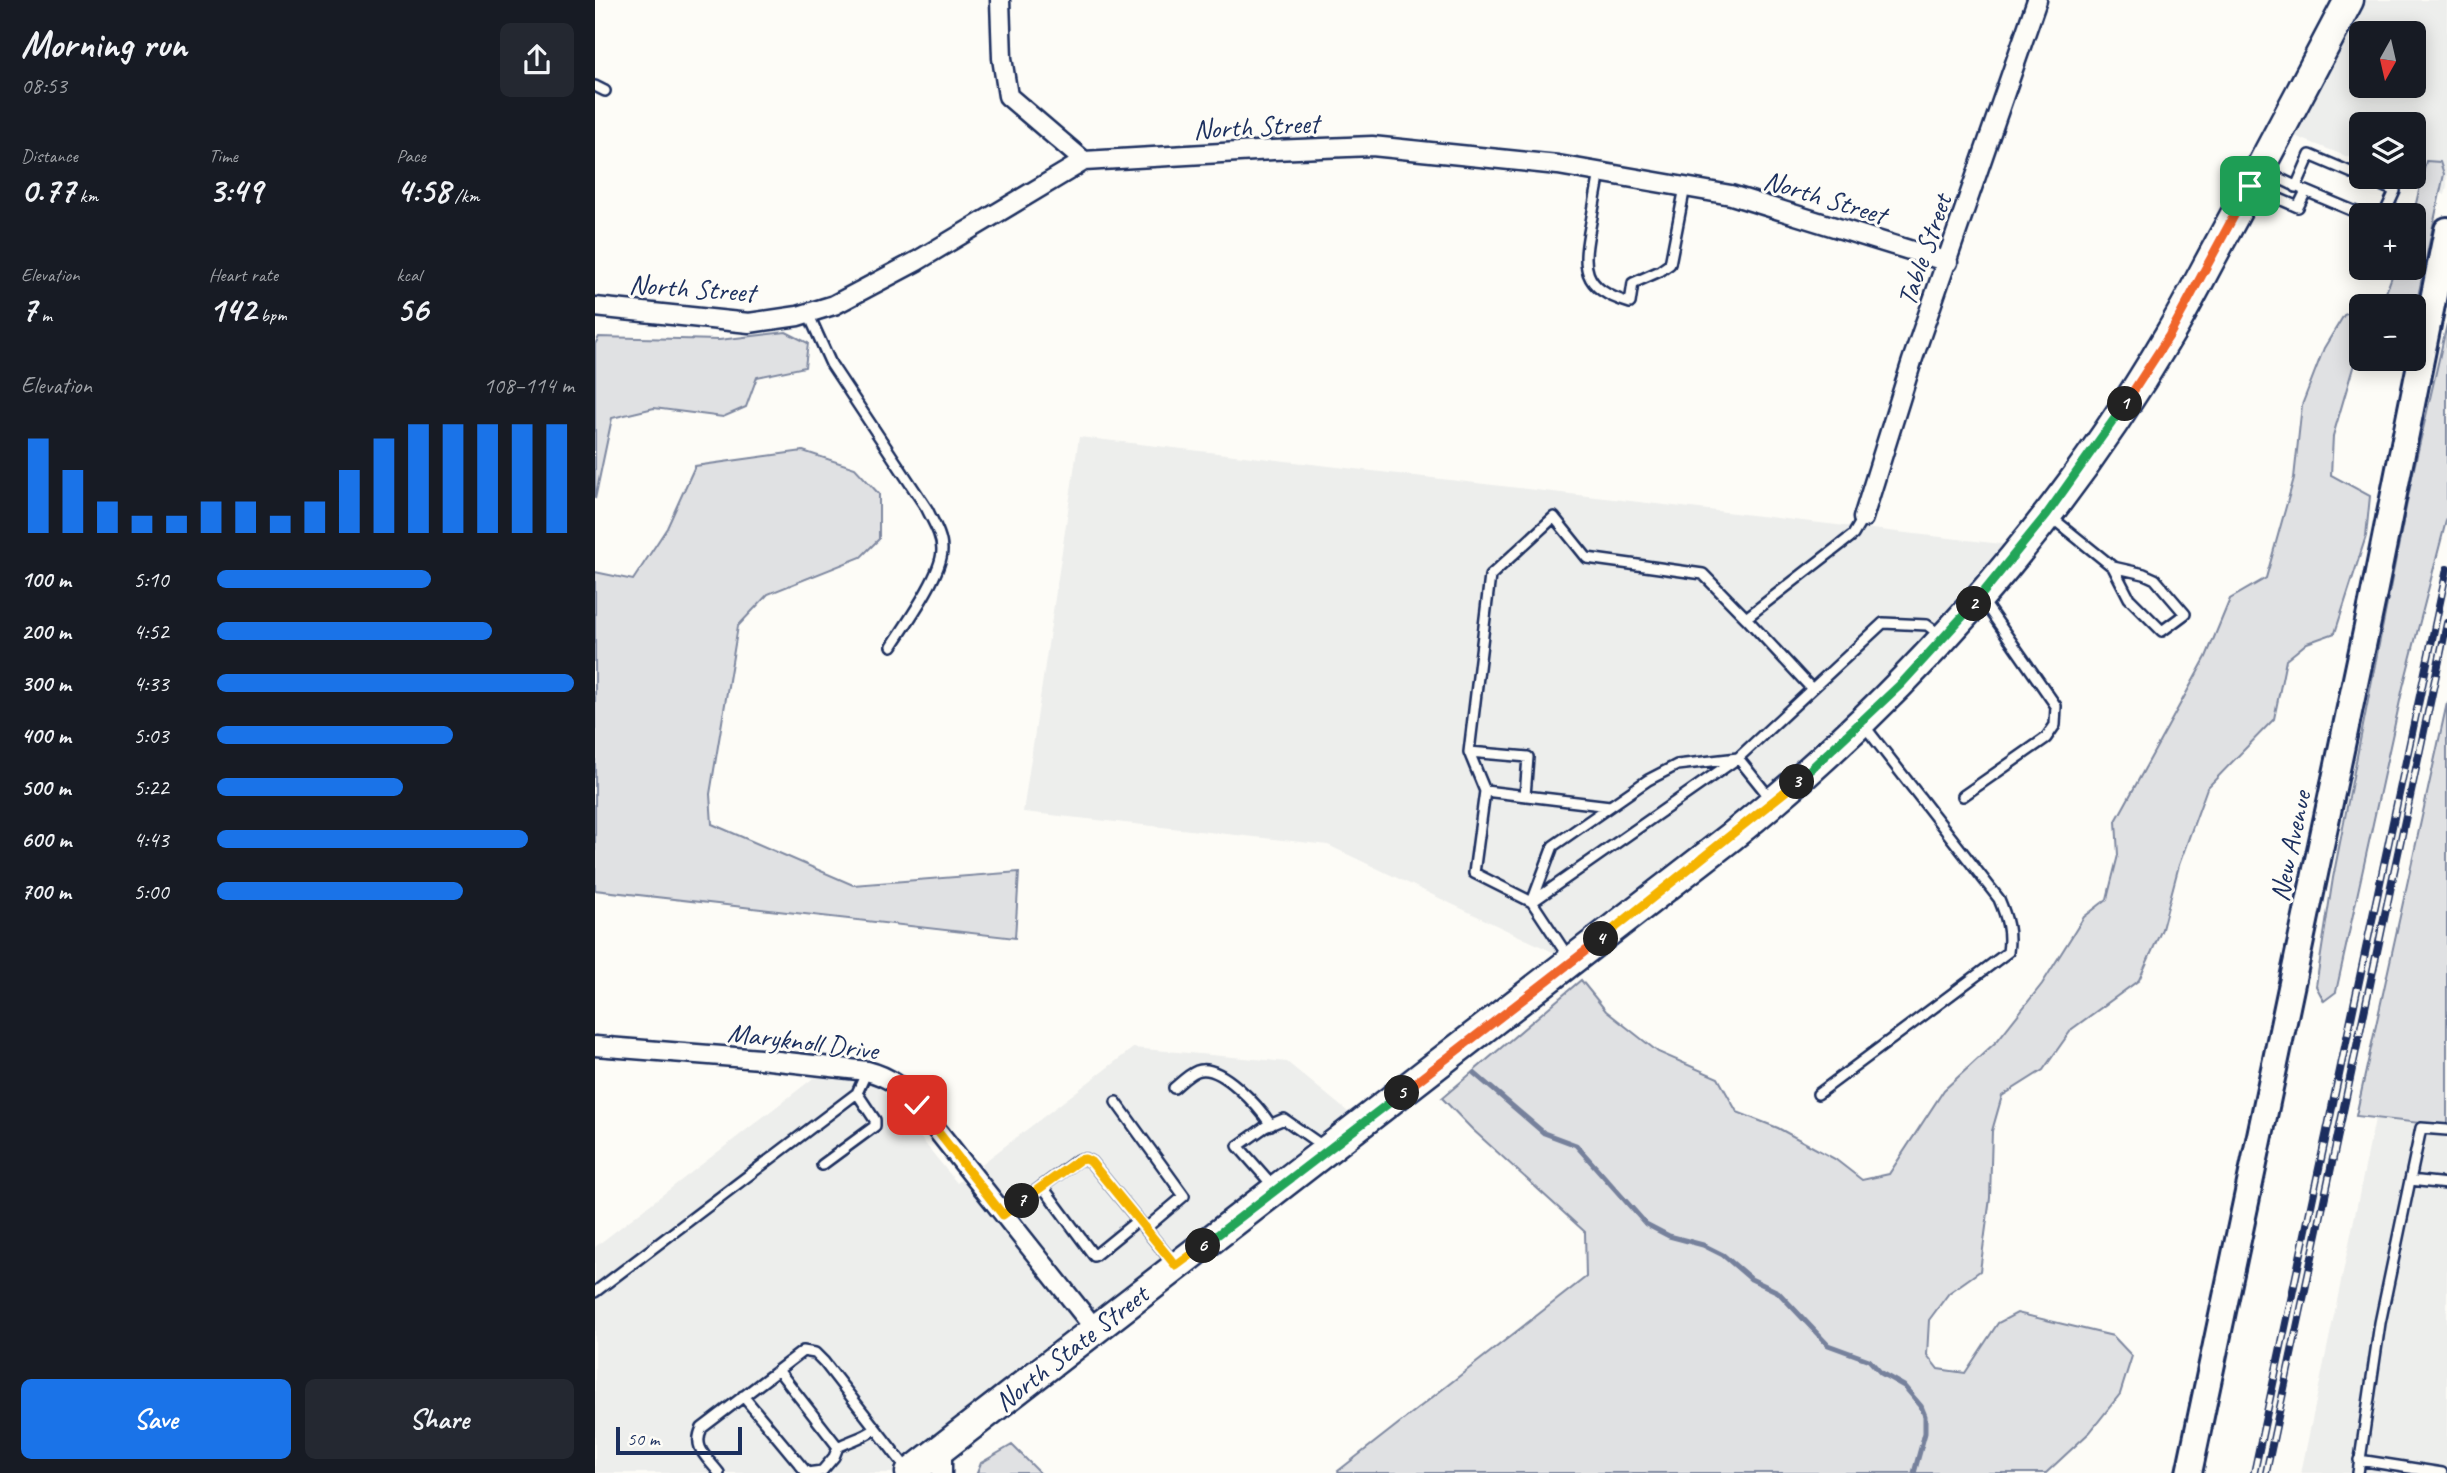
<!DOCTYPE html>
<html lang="en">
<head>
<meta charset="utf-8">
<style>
	:root { --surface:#171b24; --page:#242831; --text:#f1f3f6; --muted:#9ea1a6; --accent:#1a73e8 }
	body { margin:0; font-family:Caveat,sans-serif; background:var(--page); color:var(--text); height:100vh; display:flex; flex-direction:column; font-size:26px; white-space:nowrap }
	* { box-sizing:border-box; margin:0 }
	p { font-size:23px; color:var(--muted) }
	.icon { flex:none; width:38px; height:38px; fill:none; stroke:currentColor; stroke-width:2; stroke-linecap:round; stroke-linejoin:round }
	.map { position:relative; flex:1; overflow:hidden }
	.sheet { display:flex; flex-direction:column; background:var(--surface); width:595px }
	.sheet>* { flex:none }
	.needle { width:46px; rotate:188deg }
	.tools { position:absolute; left:1754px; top:21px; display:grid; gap:14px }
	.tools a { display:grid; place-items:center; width:77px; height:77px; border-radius:10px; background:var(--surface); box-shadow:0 4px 18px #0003; font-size:35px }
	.scale { position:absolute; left:21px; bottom:18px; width:126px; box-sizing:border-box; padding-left:7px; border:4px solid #1b2f5e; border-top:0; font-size:19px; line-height:24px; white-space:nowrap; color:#1b2f5e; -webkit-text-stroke:5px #fdfcf7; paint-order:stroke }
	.pin { position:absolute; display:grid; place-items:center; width:60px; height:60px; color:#fff; margin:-30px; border-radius:14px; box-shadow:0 4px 10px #0006 }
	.km { position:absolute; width:35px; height:35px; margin:-18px; border-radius:50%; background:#222; color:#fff; font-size:19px; line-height:35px; text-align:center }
	.round { display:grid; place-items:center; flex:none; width:74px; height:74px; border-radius:10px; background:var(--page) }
	.summary { display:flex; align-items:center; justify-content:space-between; height:119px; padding:0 21px }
	h1 { font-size:38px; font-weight:700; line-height:52px }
	.figures { display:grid; grid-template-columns:repeat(3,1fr); gap:10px; height:119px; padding:7px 21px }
	.figures div { display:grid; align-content:center }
	.figures b { font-size:35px; font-weight:700 }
	.figures small { font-size:19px; font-weight:400 }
	.figures p { font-size:19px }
	.chart { height:196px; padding:14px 21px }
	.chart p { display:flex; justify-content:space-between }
	.chart svg { width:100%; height:126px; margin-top:7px; stroke:var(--accent); stroke-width:6 }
	.action { display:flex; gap:14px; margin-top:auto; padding:14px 21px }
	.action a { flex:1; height:80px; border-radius:10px; background:var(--accent); color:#fff; font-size:28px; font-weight:700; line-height:80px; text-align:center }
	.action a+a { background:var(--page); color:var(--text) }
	ul { padding:0 21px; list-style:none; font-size:23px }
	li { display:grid; grid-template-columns:112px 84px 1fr; align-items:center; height:52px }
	li i { height:18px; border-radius:9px; background:var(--accent) }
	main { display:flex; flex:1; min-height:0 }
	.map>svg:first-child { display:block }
</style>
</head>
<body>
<main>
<section class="sheet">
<div class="summary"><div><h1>Morning run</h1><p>08:53</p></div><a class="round"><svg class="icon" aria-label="share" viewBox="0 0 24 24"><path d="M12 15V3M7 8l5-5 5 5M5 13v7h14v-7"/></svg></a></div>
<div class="figures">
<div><p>Distance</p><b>0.77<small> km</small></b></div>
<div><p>Time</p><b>3:49</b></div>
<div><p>Pace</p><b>4:58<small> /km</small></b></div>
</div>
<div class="figures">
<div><p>Elevation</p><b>7<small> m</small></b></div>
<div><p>Heart rate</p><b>142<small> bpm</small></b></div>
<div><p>kcal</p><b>56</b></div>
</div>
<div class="chart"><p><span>Elevation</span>108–114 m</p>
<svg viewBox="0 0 160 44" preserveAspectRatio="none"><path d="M5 44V11M15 44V22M25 44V33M35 44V38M45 44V38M55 44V33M65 44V33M75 44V38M85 44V33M95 44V22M105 44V11M115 44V6M125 44V6M135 44V6M145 44V6M155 44V6"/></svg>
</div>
<ul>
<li><b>100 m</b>5:10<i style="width:60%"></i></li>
<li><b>200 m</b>4:52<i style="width:77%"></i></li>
<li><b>300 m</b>4:33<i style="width:100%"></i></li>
<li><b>400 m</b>5:03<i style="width:66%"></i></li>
<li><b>500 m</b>5:22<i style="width:52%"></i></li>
<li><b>600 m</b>4:43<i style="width:87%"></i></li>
<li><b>700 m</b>5:00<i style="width:69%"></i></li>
</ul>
<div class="action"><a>Save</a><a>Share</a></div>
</section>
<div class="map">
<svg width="1852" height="1473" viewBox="0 0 1852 1473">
	<rect width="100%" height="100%" fill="#fdfcf7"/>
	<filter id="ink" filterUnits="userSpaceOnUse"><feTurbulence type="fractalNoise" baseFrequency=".0143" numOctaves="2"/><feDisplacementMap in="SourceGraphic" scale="14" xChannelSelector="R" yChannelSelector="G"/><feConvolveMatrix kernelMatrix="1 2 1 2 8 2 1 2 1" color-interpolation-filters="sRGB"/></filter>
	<g filter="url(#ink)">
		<path fill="#edeeec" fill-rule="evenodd" d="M1770 0H1852V185L1850 195 1804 177H1818V124H1766V162L1697 135 1721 86ZM1766 33H1818V86H1766Z
			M484 437 1415 545 1328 645 1194 772 966 956 733 845 428 812Z
			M538 1048 692 1062 758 1116 481 1328 297 1473H0V1247L221 1076 282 1084 362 1183Z
			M1780 1119 1852 1126V1473H1706Z"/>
		<path fill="#e0e1e3" stroke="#7e88a0" stroke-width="2" d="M1831 161 1845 162 1849 174 1818 320V306H1770L1789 298 1800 268H1818V216Z
			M1766 308V359H1770L1759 364 1738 436 1736 475 1775 496 1771 536 1740 633 1712 643 1691 660 1679 719 1612 788 1584 865 1567 929 1544 980 1477 1029 1448 1070 1407 1096 1397 1131 1395 1198 1385 1271 1354 1293 1334 1320 1332 1355 1343 1369 1370 1373 1403 1323 1422 1313 1518 1336 1537 1356 1525 1394 1495 1432 1451 1473H744L743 1471 991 1277 990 1232 877 1129 847 1098 986 980 1011 1011 1063 1052 1123 1078 1142 1112 1183 1128 1240 1159 1267 1180 1294 1174 1349 1090 1402 1041 1447 984 1489 917 1512 899 1523 855 1521 821 1611 657 1635 599 1671 578 1699 478 1707 405 1729 348 1749 315Z
			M1852 324V517L1808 687 1741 992 1729 1001 1721 986 1738 878 1817 477Z
			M191 332 213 343 210 367 162 377 151 407 128 417 59 408 17 418 0 499V344L4 337 124 340Z
			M208 451 260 468 284 494V539L266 557 173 594 143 626 115 794 117 824 258 885 424 872 420 938 0 890V572L38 580 72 528 100 466Z
			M1852 703V1126L1761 1116Z
			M417 1445 445 1473H382L386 1463Z"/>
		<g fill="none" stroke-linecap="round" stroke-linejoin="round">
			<path stroke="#76819c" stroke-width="5" d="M879 1073 949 1133 981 1145 1051 1224 1074 1236 1108 1245 1128 1255 1156 1279 1183 1292 1233 1345 1274 1360 1286 1373 1309 1386 1326 1406 1330 1416V1433L1319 1473"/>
			<g stroke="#1b2f5e" stroke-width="14">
				<path id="service" d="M0 86 10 91
					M1669 171 1707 189
					M1005 172C1002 189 999 205 996 222 987 267 985 288 1035 303L1038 283 1065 271 1075 264 1090 187
					M1701 187 1715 155 1800 191 1789 215
					M1659 188 1703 207 1711 191 1768 215
					M213 313 236 364 332 509C338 522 347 535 347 550 347 574 311 624 297 646
					M1456 517 1518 567 1549 574 1560 579 1590 614 1567 631 1534 598 1518 567
					M1151 618 1217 689
					M874 752 933 757 930 796
					M890 791 874 752 895 576 959 517 992 558 1108 574 1151 618 1258 535 1268 518
					M1368 796 1451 738 1460 725 1461 706 1388 601
					M1015 806 890 791 879 873 937 902 958 846 1053 780 1082 765 1143 758 1288 623 1332 625 1344 634
					M974 958 937 902 1143 758 1176 799
					M579 1088C585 1083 594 1074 602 1071 625 1062 664 1107 676 1125
					M1223 1094 1413 952C1416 932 1412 918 1404 899L1268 724
					M521 1102 589 1196 550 1229
					M227 1165 280 1126V1120L262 1093
					M1815 1180 1852 1184
					M447 1186 499 1256 543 1220
					M680 1188 643 1146 670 1127 689 1119 729 1147
					M408 1215 483 1160 490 1159 496 1162 580 1265
					M0 1292 262 1093 272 1071
					M148 1396 212 1473 227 1471 239 1457 243 1447 183 1370
					M243 1447C256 1440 268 1438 280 1429
					M1764 1460 1847 1473
					M124 1473C112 1457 97 1448 107 1428L208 1351 220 1353 229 1362 312 1469
					M1763 1473 1785 1323 1826 1128 1852 1130"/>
			</g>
			<g stroke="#1b2f5e" stroke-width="23">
				<path id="minor" d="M405 0 407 58 413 96 489 161
					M0 307 154 323 203 316 239 305 322 261 489 161 678 150 777 146 963 165 1136 195 1353 262
					M1268 518 1317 361 1442 0
					M0 1046 165 1059 272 1071C295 1077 307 1087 322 1105L500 1329
					M347 1473V1448"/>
			</g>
			<g stroke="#1b2f5e" stroke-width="30">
				<path id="secondary" d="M1594 1473 1778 598 1852 230"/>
			</g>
			<g stroke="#1b2f5e" stroke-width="33">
				<path id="primary" d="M315 1473 1136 837C1309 697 1461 528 1574 335 1594 302 1611 267 1630 233 1672 156 1713 78 1754 0"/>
			</g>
			<use href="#service" stroke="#fdfcf7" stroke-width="9"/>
			<use href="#minor" stroke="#fdfcf7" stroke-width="18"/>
			<use href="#secondary" stroke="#fdfcf7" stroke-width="24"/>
			<use href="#primary" stroke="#fdfcf7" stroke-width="28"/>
			<g stroke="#1b2f5e" stroke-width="8">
				<path id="rail" d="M1659 1473 1852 569
					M1671 1473 1852 623"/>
			</g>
			<use href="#rail" stroke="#fdfcf7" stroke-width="5" stroke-dasharray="16" stroke-linecap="butt"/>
		</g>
	</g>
	<g fill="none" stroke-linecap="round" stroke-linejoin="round" filter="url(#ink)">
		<g stroke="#fff" stroke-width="14">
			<path id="split-1" d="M1530 404 1574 336 1655 186"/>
		</g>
		<g stroke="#fff" stroke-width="14">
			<path id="split-2" d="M1379 604 1452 514 1530 404"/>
		</g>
		<g stroke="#fff" stroke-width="14">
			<path id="split-3" d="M1202 782 1306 684 1379 604"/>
		</g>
		<g stroke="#fff" stroke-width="14">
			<path id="split-4" d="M1006 939 1202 782"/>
		</g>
		<g stroke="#fff" stroke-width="14">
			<path id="split-5" d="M807 1093 1006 939"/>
		</g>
		<g stroke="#fff" stroke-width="14">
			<path id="split-6" d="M608 1246 807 1093"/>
		</g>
		<g stroke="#fff" stroke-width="14">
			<path id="split-7" d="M427 1201 484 1160 490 1159 496 1162 581 1266 608 1246"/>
		</g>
		<g stroke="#fff" stroke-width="14">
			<path id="split-8" d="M322 1105 408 1215 427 1201"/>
		</g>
		<use href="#split-1" stroke="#f0652b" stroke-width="9"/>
		<use href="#split-2" stroke="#22a559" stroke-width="9"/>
		<use href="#split-3" stroke="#22a559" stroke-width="9"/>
		<use href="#split-4" stroke="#f5b400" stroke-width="9"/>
		<use href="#split-5" stroke="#f0652b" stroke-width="9"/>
		<use href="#split-6" stroke="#22a559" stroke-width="9"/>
		<use href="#split-7" stroke="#f5b400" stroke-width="9"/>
		<use href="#split-8" stroke="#f5b400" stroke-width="9"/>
	</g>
	<g text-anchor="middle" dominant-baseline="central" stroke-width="6" stroke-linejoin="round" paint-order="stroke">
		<g font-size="28" fill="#1b2f5e" stroke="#fdfcf7">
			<text transform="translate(661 126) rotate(-3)">North Street</text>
			<text transform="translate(1230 197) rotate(17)">North Street</text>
			<text transform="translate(1329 250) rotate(-71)">Table Street</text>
			<text transform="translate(97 288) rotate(4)">North Street</text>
			<text transform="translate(1695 846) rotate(-78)">New Avenue</text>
			<text transform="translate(208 1041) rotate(7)">Maryknoll Drive</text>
			<text transform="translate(476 1348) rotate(-38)">North State Street</text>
		</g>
	</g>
</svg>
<div class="tools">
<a><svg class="needle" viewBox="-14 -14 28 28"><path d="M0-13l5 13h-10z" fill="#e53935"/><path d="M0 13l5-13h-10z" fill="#9ea1a6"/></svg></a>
<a><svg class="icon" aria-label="layers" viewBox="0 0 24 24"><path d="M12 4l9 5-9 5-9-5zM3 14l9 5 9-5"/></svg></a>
<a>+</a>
<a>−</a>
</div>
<div class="scale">50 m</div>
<div class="pin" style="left:1655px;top:186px;background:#1e9e55"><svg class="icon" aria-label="arrive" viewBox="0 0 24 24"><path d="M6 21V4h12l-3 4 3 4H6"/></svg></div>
<div class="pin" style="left:322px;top:1105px;background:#d93025"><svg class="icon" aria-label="check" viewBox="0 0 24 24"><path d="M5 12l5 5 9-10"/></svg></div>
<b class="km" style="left:1530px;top:404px">1</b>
<b class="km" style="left:1379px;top:604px">2</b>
<b class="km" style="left:1202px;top:782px">3</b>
<b class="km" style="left:1006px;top:939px">4</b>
<b class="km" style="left:807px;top:1093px">5</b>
<b class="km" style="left:608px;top:1246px">6</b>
<b class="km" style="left:427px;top:1201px">7</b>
</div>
</main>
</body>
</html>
